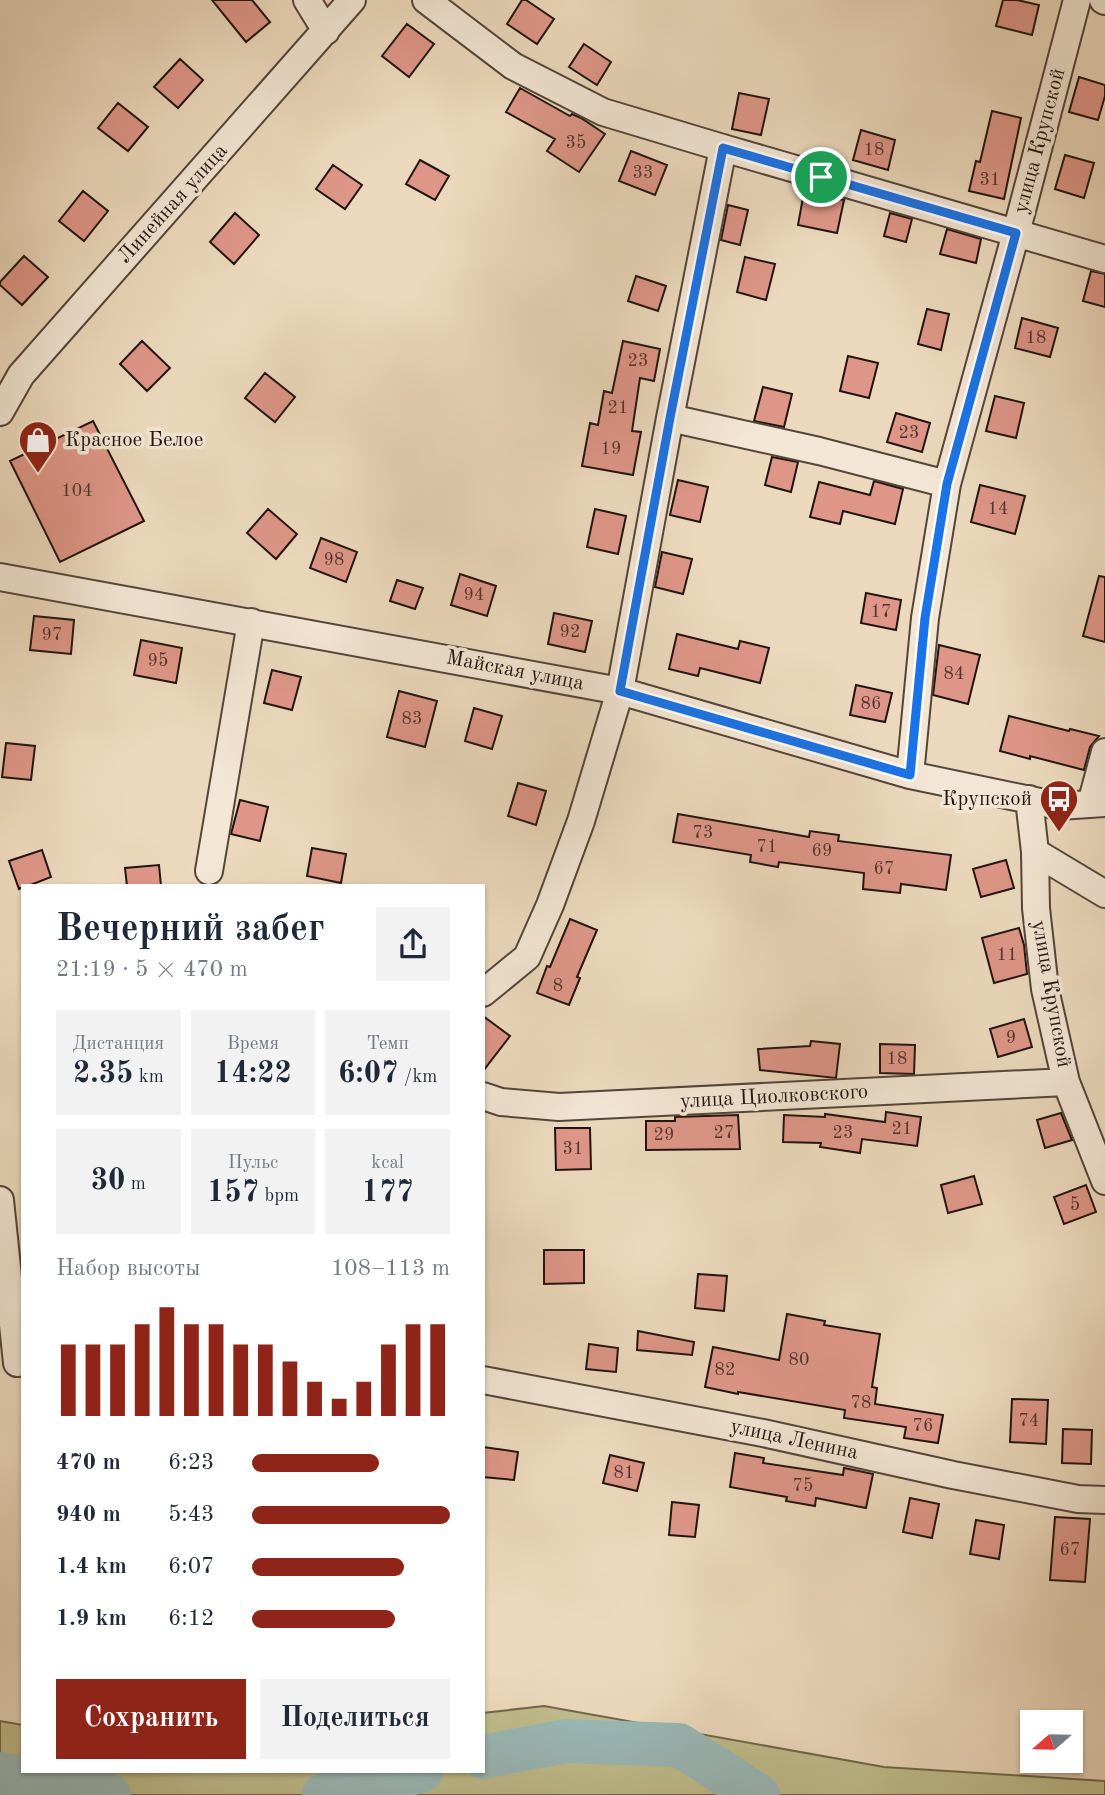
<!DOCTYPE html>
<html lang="ru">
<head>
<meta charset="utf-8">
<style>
	:root { --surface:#fff; --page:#f2f2f3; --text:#1f2937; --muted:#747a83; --accent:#8f2418 }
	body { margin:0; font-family:"Old Standard TT",serif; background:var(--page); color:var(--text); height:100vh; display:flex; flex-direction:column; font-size:26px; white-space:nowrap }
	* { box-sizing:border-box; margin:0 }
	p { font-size:23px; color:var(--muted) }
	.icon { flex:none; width:38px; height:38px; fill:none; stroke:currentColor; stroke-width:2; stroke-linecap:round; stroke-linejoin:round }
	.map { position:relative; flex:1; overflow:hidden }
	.side { position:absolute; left:21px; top:884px; width:464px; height:889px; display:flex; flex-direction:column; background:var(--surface); border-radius:0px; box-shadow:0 2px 5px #0004 }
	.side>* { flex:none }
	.needle { width:46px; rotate:250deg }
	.controls { position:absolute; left:1020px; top:1710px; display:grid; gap:14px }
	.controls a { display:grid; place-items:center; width:63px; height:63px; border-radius:0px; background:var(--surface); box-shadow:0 2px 5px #0004; font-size:35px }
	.pin { position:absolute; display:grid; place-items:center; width:60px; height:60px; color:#fff; margin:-30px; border:4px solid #fff; border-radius:50%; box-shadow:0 2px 7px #0007 }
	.round { display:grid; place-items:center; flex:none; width:74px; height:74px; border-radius:0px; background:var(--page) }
	.overview { display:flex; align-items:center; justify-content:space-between; height:119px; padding:0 35px }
	h1 { font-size:38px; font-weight:700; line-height:52px }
	.figures { display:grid; grid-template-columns:repeat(3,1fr); gap:10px; height:119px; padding:7px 35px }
	.figures div { display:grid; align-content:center; border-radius:0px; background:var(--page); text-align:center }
	.figures b { font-size:30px; font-weight:700 }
	.figures small { font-size:19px; font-weight:400 }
	.figures p { font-size:19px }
	.chart { height:196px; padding:14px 35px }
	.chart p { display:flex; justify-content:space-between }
	.chart svg { width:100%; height:126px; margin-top:7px; stroke:var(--accent); stroke-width:6 }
	.cta { display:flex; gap:14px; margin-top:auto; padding:14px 35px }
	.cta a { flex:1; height:80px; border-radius:0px; background:var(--accent); color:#fff; font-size:28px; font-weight:700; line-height:80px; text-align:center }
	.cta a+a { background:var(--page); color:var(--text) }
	ul { padding:0 35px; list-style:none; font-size:23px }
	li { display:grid; grid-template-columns:112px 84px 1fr; align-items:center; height:52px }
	li i { height:18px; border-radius:9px; background:var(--accent) }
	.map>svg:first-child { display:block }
</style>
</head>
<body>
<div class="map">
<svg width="1105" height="1795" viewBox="0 0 1105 1795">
	<rect width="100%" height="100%" fill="#ecd9bd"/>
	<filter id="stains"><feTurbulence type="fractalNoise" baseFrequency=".00286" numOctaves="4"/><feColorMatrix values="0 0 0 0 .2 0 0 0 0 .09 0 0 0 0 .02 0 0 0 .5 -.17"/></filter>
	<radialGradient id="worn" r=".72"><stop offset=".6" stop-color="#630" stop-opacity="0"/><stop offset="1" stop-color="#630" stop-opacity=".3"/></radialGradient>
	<path fill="#c0bd8c" stroke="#70684e" stroke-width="2" d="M544 1706 884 1767 1105 1781V1795H0V1721L23 1725V1771H483V1713Z"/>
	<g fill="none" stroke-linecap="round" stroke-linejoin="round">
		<path stroke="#9ab9b8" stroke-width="44" d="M483 1757 566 1741 679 1745 758 1795
			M0 1774 109 1795
			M324 1795 421 1771"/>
	</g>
	<path fill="#de9688" stroke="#20140f" stroke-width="2" d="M212 0H252L270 22 246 42Z
		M522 0H526L554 19 537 44 507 24Z
		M1003 0H1017L1039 5 1032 35 996 26Z
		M407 24 434 44 409 77 382 56Z
		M584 44 611 62 597 85 569 67Z
		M180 59 203 80 178 108 154 87Z
		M1079 77 1105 85V96L1098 120 1069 112Z
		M520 88 570 116 572 114 581 118 605 134 579 172 547 151 555 139 506 112Z
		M739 93 769 99 761 135 732 129Z
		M118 103 148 127 128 151 98 128Z
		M992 111 1021 118 1004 199 969 191 976 161 980 162Z
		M861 130 895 140 888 170 853 160Z
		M631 151 667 165 655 195 619 181Z
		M1065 155 1094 163 1084 198 1055 189Z
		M420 160 449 176 435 200 406 184Z
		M333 165 362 185 345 209 316 189Z
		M83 191 108 211 84 241 59 221Z
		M804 192 844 200 837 233 798 225Z
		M728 205 748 210 740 245 721 240Z
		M235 213 259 235 234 264 210 242Z
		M890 213 912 219 906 242 884 236Z
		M947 229 981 239 976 263 940 254Z
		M24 256 48 277 22 305 0 285V282Z
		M745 257 775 264 766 300 737 292Z
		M1091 271 1105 274V307L1083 301Z
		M636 276 666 286 658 311 628 301Z
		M927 309 949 314 941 350 918 344Z
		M1022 318 1058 328 1050 357 1015 348Z
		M142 341 170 368 147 391 120 364Z
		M623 341 660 349 654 381 640 378 632 431 641 432 633 475 582 466 590 423 598 425 604 391 612 393Z
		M848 356 878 363 869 398 840 391Z
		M265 373 295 397 275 422 245 398Z
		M763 387 792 394 784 427 754 421Z
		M995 396 1024 403 1016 438 986 431Z
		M896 413 930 423 922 452 887 442Z
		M93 421 144 521 60 562 10 461Z
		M772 457 798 462 791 492 765 485Z
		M678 480 708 487 700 522 670 515Z
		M874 481 903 489 895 524 843 511 840 524 810 517 819 482 870 495Z
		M980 485 1025 496 1015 534 971 522Z
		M268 509 297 534 276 559 247 533Z
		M595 509 626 516 618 554 587 547Z
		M321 538 357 552 346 582 310 568Z
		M662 552 692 559 683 594 655 587Z
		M460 574 496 586 487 616 451 605Z
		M1099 576 1105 577V642L1083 636Z
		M397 580 423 588 415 609 390 601Z
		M866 593 901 600 896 630 861 623Z
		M554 613 592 621 585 652 548 644Z
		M34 616 74 620 71 654 30 650Z
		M677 634 738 649 740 641 769 648 760 683 700 668 698 676 669 669Z
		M141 640 182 648 176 683 134 675Z
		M939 645 980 655 968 704 933 695Z
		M272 670 301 677 292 710 264 703Z
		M856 685 892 693 885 722 850 715Z
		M399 691 437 701 425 747 387 737Z
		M474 708 502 716 492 749 465 741Z
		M1009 716 1069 731 1070 729 1099 736 1090 747 1084 770 1030 756V759L1000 751Z
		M6 743 35 746 31 780 2 777Z
		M518 783 546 791 536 825 508 816Z
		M240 800 268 807 260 841 231 834Z
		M678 814 809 837 810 831 839 835 838 841 951 855 946 890 901 884 900 893 863 889 864 873 779 862 778 867 750 862 751 855 673 842Z
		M312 848 346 854 341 883 307 876Z
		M42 850 51 877 28 886H23V887L19 889 9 861Z
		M1006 860 1014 888 981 897 973 869Z
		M159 865 161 886H127L125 868Z
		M570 919 597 930 577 977 580 978 569 1005 537 993 547 966 550 967Z
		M1019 928 1024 945 1027 974 994 983 982 938Z
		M483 1016 510 1036 483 1071Z
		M1024 1019 1032 1047 998 1057 990 1029Z
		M811 1041 840 1044 836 1078 760 1070 758 1049 810 1046Z
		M880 1044 915 1045 914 1074 880 1073Z
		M886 1112 921 1117 917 1146 862 1139 860 1153 820 1147 821 1143 783 1142 784 1115 825 1117V1114L885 1122Z
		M1061 1113 1072 1140 1045 1148 1037 1120Z
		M738 1115 740 1149 646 1150V1121H675V1117Z
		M555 1128H590L591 1169 556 1170Z
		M974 1176 982 1204 948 1213 941 1185Z
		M1086 1185 1096 1212 1064 1224 1054 1197Z
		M544 1250H584V1283L544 1284Z
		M698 1274 727 1276 724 1311 695 1308Z
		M787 1314 825 1321 824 1325 880 1334 872 1387 877 1388 875 1404 943 1415 938 1443 904 1438 906 1427 844 1418 845 1410 738 1392V1394L705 1387 713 1347 779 1360Z
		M638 1331 694 1342 692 1355 637 1350Z
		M589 1344 618 1348 616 1372 586 1369Z
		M1012 1399 1048 1400 1046 1444 1010 1442Z
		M1063 1429 1092 1430 1091 1464 1062 1463Z
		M483 1447 518 1452 514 1480 483 1477Z
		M735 1453 764 1458 763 1463 843 1475 844 1468 873 1474 866 1508 816 1498 815 1506 786 1501 787 1497 730 1487Z
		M610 1455 644 1463 637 1491 603 1483Z
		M910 1498 939 1504 932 1538 903 1532Z
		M672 1502 699 1505 695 1537 669 1535Z
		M1055 1517 1090 1519 1085 1582 1050 1580Z
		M976 1520 1004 1525 999 1559 970 1554Z"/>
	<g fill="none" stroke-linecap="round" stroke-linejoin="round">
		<g stroke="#53453a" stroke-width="30">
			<path id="minor" d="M307 0 326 31
				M426 0 513 66 603 112 723 148 1105 259
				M1103 0 1105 1
				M0 412 21 375 352 0
				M670 418 819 451 947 484
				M0 577 620 691 910 775 1059 806 1105 803
				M910 775 925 618 947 484 1016 233 1077 0
				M1029 799 1035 852 1036 908 1045 989 1066 1082 1105 1181
				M1091 804 1105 752
				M1035 852 1105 894
				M209 871 251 622
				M483 993 527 957 550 905 581 821 620 691 670 418 723 148
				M483 1096 501 1102 559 1107 1066 1082
				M0 1200 17 1363
				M483 1380 763 1433 953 1475 1078 1499 1105 1500"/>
		</g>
		<use href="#minor" stroke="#f3e6d4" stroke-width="26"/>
	</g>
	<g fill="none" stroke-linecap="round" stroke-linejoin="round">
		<g stroke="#fff" stroke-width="14">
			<path id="route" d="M723 148 1016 233 947 484 925 618 910 775 620 691 670 418Z"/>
		</g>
		<use href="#route" stroke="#1a73e8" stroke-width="9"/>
	</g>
	<defs>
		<g id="shop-pin" transform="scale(2.0125)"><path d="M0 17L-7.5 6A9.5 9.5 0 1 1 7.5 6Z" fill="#8f2418" stroke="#f3e6d4"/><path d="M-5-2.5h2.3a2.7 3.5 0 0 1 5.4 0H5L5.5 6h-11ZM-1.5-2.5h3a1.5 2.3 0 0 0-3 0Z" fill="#fff"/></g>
		<g id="bus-pin" transform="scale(2.0125)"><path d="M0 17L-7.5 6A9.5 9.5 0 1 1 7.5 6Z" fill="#8f2418" stroke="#f3e6d4"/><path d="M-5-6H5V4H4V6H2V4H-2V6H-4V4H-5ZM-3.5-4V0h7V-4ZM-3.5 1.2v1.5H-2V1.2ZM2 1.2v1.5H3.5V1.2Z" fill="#fff"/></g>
	</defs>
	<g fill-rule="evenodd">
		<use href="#shop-pin" x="38" y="440"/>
		<use href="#bus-pin" x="1059" y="799"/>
	</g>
	<g text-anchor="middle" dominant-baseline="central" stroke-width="7" stroke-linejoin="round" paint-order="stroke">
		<g font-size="18" fill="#50342d">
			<text x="576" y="143">35</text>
			<text x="874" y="150">18</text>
			<text x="643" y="173">33</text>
			<text x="990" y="180">31</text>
			<text x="1036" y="338">18</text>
			<text x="638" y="361">23</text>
			<text x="618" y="408">21</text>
			<text x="909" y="433">23</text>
			<text x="611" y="449">19</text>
			<text x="77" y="491">104</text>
			<text x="998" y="509">14</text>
			<text x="334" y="560">98</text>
			<text x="474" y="595">94</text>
			<text x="881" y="612">17</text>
			<text x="570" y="632">92</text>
			<text x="52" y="635">97</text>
			<text x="158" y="661">95</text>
			<text x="954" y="674">84</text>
			<text x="871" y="704">86</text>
			<text x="412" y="719">83</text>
			<text x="703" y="833">73</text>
			<text x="767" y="847">71</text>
			<text x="822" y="851">69</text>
			<text x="884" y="869">67</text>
			<text x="1007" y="955">11</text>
			<text x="558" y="986">8</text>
			<text x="1011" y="1038">9</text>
			<text x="897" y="1059">18</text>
			<text x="902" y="1129">21</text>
			<text x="724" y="1133">27</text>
			<text x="843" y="1133">23</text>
			<text x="664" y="1135">29</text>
			<text x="573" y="1149">31</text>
			<text x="1075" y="1205">5</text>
			<text x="799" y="1360">80</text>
			<text x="725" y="1370">82</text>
			<text x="861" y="1403">78</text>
			<text x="1029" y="1421">74</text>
			<text x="923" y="1426">76</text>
			<text x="624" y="1473">81</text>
			<text x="803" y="1486">75</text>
			<text x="1070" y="1550">67</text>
		</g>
		<g font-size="21" fill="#20140f" stroke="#f3e6d4">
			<text transform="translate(1040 141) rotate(-75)">улица Крупской</text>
			<text transform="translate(173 204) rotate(-48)">Линейная улица</text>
			<text transform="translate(515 671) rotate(11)">Майская улица</text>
			<text transform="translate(1051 994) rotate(80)">улица Крупской</text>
			<text transform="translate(774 1097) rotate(-3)">улица Циолковского</text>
			<text transform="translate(794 1440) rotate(12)">улица Ленина</text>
		</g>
		<g font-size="21" fill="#20140f" stroke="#f3e6d4" text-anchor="start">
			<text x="65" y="440">Красное Белое</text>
			<text x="1032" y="799" text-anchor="end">Крупской</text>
		</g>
	</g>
	<rect width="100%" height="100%" filter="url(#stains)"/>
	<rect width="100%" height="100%" fill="url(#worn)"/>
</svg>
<div class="controls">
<a><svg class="needle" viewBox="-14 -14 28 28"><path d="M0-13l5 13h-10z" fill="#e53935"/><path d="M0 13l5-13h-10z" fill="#747a83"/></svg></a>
</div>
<div class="pin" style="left:821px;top:177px;background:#1e9e55"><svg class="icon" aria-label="arrive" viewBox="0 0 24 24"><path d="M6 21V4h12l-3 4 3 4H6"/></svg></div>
<section class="side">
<div class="overview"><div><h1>Вечерний забег</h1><p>21:19 · 5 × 470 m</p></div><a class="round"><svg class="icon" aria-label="share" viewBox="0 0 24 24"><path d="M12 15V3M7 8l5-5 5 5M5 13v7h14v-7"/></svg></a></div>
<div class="figures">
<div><p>Дистанция</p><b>2.35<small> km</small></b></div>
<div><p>Время</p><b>14:22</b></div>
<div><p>Темп</p><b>6:07<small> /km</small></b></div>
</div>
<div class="figures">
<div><b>30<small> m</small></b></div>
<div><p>Пульс</p><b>157<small> bpm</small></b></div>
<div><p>kcal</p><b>177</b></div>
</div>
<div class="chart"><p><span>Набор высоты</span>108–113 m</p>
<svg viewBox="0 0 160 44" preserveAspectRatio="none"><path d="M5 44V19M15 44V19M25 44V19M35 44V12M45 44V6M55 44V12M65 44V12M75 44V19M85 44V19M95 44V25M105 44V32M115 44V38M125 44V32M135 44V19M145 44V12M155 44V12"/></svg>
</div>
<ul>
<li><b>470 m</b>6:23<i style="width:64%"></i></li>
<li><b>940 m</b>5:43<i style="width:100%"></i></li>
<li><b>1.4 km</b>6:07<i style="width:77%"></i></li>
<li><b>1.9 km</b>6:12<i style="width:72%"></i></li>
</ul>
<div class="cta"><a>Сохранить</a><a>Поделиться</a></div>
</section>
</div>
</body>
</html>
